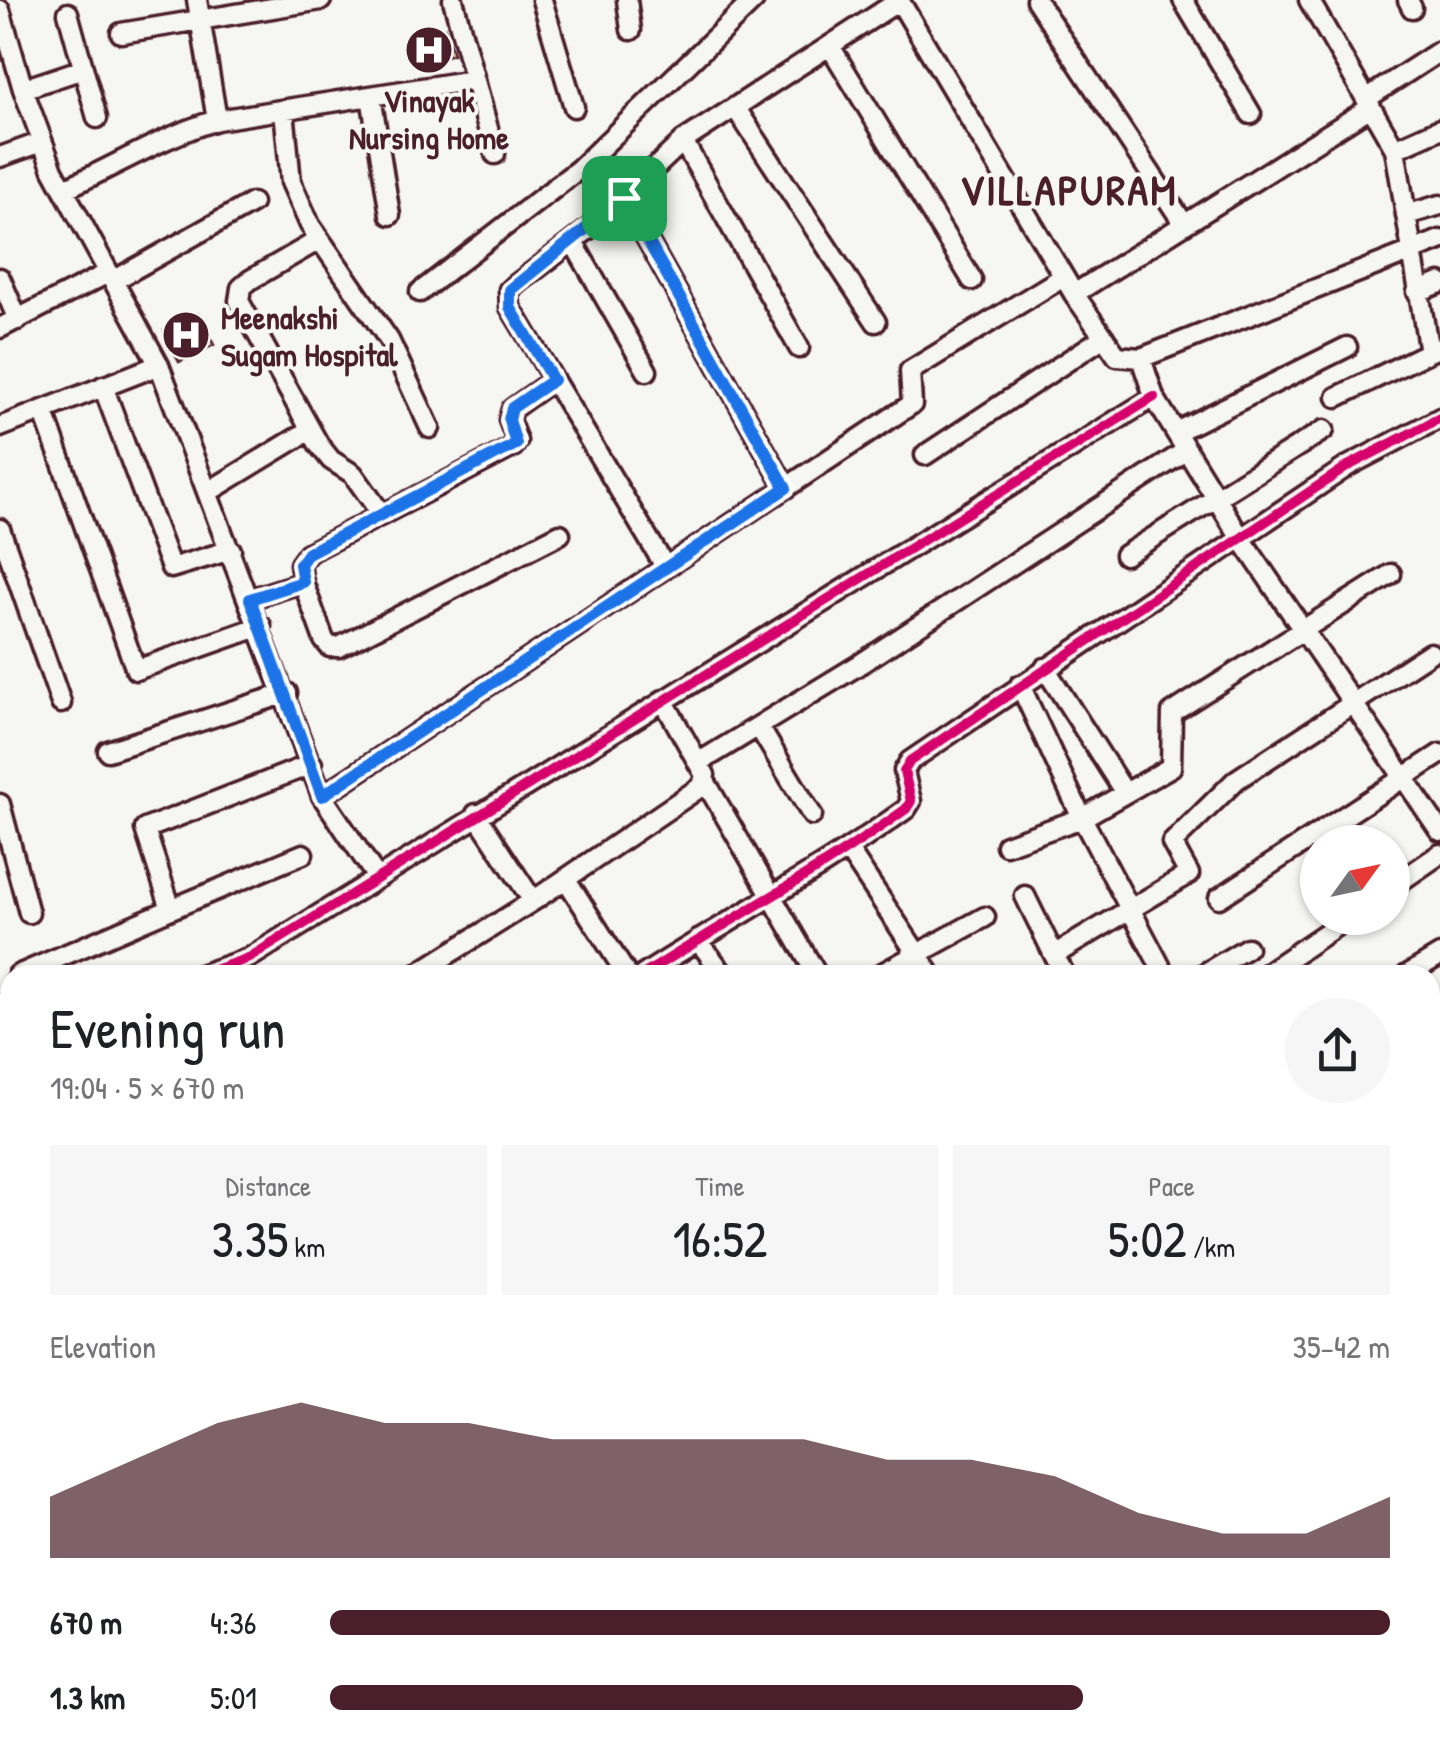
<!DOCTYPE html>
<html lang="en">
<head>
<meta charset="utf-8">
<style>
	:root { --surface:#fff; --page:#f6f6f6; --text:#202124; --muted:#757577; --accent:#4a1f2b }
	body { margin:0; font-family:"Patrick Hand",sans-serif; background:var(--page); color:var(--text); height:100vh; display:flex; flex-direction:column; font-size:38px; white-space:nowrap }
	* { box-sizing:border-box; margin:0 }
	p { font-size:32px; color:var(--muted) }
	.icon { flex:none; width:55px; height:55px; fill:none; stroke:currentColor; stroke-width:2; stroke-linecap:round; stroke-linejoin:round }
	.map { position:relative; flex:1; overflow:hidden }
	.side { position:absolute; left:0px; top:965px; width:1440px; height:790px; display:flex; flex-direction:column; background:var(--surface); border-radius:30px 30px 0 0; box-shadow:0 2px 8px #0004 }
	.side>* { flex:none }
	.needle { width:65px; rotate:57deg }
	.tools { position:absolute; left:1300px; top:825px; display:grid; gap:20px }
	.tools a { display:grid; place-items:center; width:110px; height:110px; border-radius:50%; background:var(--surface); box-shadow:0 2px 8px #0004; font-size:50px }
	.pin { position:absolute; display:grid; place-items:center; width:85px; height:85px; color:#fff; margin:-42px; border-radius:20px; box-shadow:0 5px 15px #0006 }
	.round { display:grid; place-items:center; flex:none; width:105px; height:105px; border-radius:52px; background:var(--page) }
	.summary { display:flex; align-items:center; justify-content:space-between; height:170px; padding:0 50px }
	h1 { font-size:55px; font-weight:600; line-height:75px }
	.metrics { display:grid; grid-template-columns:repeat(3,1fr); gap:15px; height:170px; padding:10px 50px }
	.metrics div { display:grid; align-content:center; border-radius:0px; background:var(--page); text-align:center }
	.metrics b { font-size:50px; font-weight:600 }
	.metrics small { font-size:28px; font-weight:400 }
	.metrics p { font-size:28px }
	.chart { height:280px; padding:20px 50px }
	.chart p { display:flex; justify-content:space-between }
	.chart svg { width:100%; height:180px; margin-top:10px; fill:var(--accent); opacity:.7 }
	ul { padding:0 50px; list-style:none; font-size:32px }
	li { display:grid; grid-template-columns:160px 120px 1fr; align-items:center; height:75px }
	li i { height:25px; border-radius:12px; background:var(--accent) }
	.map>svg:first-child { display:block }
</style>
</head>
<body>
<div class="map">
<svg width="1440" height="1755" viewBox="0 0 1440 1755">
	<rect width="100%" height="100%" fill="#f6f6f2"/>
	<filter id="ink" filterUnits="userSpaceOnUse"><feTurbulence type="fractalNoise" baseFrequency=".01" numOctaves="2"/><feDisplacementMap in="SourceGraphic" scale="20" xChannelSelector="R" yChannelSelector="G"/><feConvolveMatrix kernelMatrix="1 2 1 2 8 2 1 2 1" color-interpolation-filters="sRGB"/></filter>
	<g filter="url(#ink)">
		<path fill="#e3ad98" stroke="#4a1f2b" stroke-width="2.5" d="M445 28 453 54 421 64 413 38Z
			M198 314 214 345 179 362 164 330Z"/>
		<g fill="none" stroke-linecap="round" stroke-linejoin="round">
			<g stroke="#4a1f2b" stroke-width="25">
				<path id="minor" d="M197 0 217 120 473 80
					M453 0 495 154
					M542 0 574 107
					M627 0 631 30
					M899 0 1074 294 1117 356 1141 358 1440 240
					M1036 0 1184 224
					M1183 0 1251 114
					M1309 0 1395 149 1429 352 1440 347
					M1408 0 1412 8
					M0 10 23 89 53 170 159 365 322 796 376 876
					M68 13 97 118
					M121 33 321 0
					M830 46 972 280
					M23 89 83 69
					M371 96 390 215
					M1366 99 1440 51
					M735 107 876 322
					M284 110 291 182 310 225 389 340 430 428
					M683 141 799 348
					M1395 149 1440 129
					M0 157 42 142
					M64 189C116 166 163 136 217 120
					M624 198 786 488
					M1406 215 1440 205
					M319 240 250 280 241 288 239 301 319 445 331 460 353 474 382 515
					M573 242 647 371
					M0 278 18 320
					M113 281 252 203
					M420 292 579 169 754 0
					M1417 292 1440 283
					M1074 294 1371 107
					M0 328 108 273
					M1141 358 1154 397 1240 537 1440 831
					M103 386 171 568 231 550
					M1337 397 1429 352
					M43 410 136 670 261 626
					M0 427 159 365
					M1176 432 1347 347
					M925 455 1104 337
					M208 492 310 430
					M0 529 61 703
					M1125 555 1324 430
					M666 568 510 307 509 290 599 221 683 141 900 0
					M303 582 324 640 330 647H339L560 534
					M250 599 303 582 300 564 308 553 513 447 517 441 509 420 512 409 553 380
					M1045 668 1125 793
					M1020 685 1082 818 1165 975
					M759 727 812 815
					M108 751 287 693
					M698 763 857 666 1187 450
					M705 781 817 975
					M322 796 912 404 910 371 1063 277
					M0 804 29 913
					M476 814 533 901
					M1006 845 1082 818 1171 767 1172 713 1391 574
					M849 851 931 975
					M566 879 627 975
					M1392 887 1440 854
					M1025 896 1054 955
					M1219 898 1440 754
					M171 909 303 854
					M698 940 724 975
					M18 975 171 909 145 829 312 764
					M200 975 249 958 1154 397
					M415 975 533 901 702 786 705 775 663 700
					M643 975C730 919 822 870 906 809L911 801 904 771 910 761 1348 466 1440 418
					M879 975 985 917
					M1065 975 1054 955 1189 874 1172 843 1236 780 1430 653
					M1202 975 1247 948
					M1264 975 1348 918
					M1407 975 1440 955
					M0 1005 10 1022
					M1430 1034 1440 1049
					M1430 1166 1440 1183
					M0 1270 10 1264
					M0 1333 10 1351
					M1430 1355 1440 1350
					M0 1400 10 1394
					M0 1489 10 1512
					M1430 1502 1440 1519
					M1430 1618 1440 1634
					M237 1745 245 1755
					M344 1745 350 1755
					M552 1745 558 1755
					M639 1745 646 1755
					M798 1745 804 1755
					M892 1745 898 1755
					M1135 1745 1141 1755
					M1336 1745 1348 1755
					M1410 1745 1413 1755
					M313 1755 328 1745
					M738 1755 753 1745
					M1063 1755 1079 1745
					M1196 1755 1217 1745"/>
			</g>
			<use href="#minor" stroke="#f6f6f2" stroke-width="18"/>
			<g stroke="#f6f6f2" stroke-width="16">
				<path id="cycleway" d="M200 975 249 958 1154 397
					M643 975C730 919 822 870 906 809L911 801 904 771 910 761 1348 466 1440 418"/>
			</g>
			<use href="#cycleway" stroke="#d6006c" stroke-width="10"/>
		</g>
	</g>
	<g fill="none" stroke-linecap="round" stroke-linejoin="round" filter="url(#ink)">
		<g stroke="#fff" stroke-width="20">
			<path id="route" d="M624 198 786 488 322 796 250 599 303 582 300 564 308 553 516 444 509 420 512 408 553 380 510 307V290Z"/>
		</g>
		<use href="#route" stroke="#1a73e8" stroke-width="12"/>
	</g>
	<defs>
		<g id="hospital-disc" transform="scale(2.5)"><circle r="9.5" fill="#4a1f2b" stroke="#f6f6f2"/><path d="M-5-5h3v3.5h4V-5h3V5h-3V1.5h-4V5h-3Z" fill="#fff"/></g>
	</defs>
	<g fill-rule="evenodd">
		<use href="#hospital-disc" x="429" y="50"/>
		<use href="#hospital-disc" x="186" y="335"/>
	</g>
	<g text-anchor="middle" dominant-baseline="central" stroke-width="8" stroke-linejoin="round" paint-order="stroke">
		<g font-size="32" font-weight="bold" fill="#4a1f2b" stroke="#f6f6f2">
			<text x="429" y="100">Vinayak<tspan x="429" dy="37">Nursing Home</tspan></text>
			<text x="221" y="317" text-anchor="start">Meenakshi<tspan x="221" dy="37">Sugam Hospital</tspan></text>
		</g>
		<g font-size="42" font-weight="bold" letter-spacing="2.5" fill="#4a1f2b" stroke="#f6f6f2">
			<text x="1069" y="189">VILLAPURAM</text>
		</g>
	</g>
</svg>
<div class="tools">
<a><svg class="needle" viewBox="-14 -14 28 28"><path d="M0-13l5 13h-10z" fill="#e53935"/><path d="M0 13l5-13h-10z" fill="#757577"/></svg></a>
</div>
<div class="pin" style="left:624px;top:198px;background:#1e9e55"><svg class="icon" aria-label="arrive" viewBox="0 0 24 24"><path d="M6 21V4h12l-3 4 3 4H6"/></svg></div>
<section class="side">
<div class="summary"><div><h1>Evening run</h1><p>19:04 · 5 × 670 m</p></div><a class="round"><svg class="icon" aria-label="share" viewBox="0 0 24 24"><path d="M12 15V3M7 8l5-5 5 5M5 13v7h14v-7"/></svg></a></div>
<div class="metrics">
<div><p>Distance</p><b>3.35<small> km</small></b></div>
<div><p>Time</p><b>16:52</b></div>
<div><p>Pace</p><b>5:02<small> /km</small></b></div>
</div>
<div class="chart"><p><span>Elevation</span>35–42 m</p>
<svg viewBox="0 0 160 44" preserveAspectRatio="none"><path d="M0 44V29L10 20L20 11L30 6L40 11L50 11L60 15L70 15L80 15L90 15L100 20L110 20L120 24L130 33L140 38L150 38L160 29V44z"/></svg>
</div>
<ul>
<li><b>670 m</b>4:36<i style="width:100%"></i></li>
<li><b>1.3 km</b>5:01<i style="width:71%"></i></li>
</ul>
</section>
</div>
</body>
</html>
